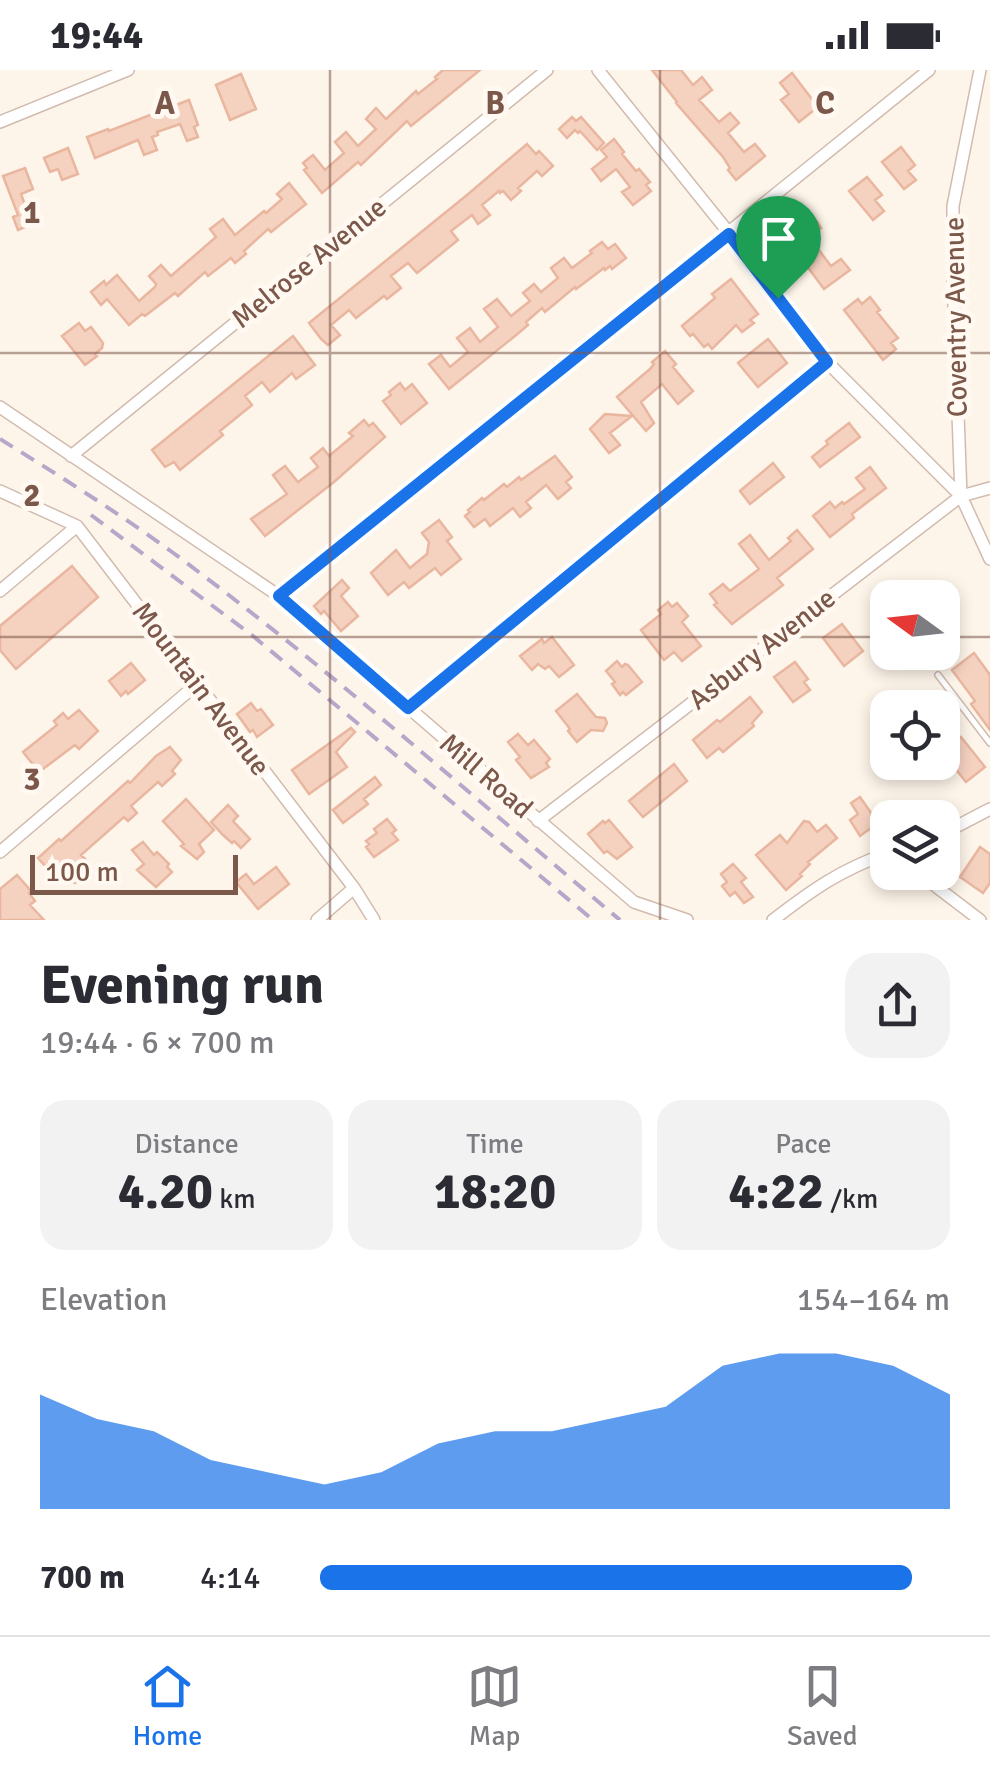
<!DOCTYPE html>
<html lang="en">
<head>
<meta charset="utf-8">
<style>
	:root { --surface:#fff; --page:#f2f2f3; --text:#2b2b33; --muted:#7c7c81; --line:#e1e1e2; --accent:#1a73e8 }
	body { margin:0; font-family:Signika,sans-serif; background:var(--page); color:var(--text); height:100vh; display:flex; flex-direction:column; font-size:38px; white-space:nowrap }
	* { box-sizing:border-box; margin:0 }
	p { font-size:32px; color:var(--muted) }
	.icon { flex:none; width:55px; height:55px; fill:none; stroke:currentColor; stroke-width:2; stroke-linecap:round; stroke-linejoin:round }
	.map { position:relative; height:850px; overflow:hidden }
	.side { display:flex; flex-direction:column; background:var(--surface); flex:1 }
	.side>* { flex:none }
	.needle { width:65px; rotate:285deg }
	.tools { position:absolute; left:870px; top:510px; display:grid; gap:20px }
	.tools a { display:grid; place-items:center; width:90px; height:90px; border-radius:20px; background:var(--surface); box-shadow:0 5px 15px #0003; font-size:50px }
	.scale { position:absolute; left:30px; bottom:25px; width:208px; box-sizing:border-box; padding-left:10px; border:5px solid #7b584a; border-top:0; font-size:28px; line-height:35px; white-space:nowrap; color:#7b584a; -webkit-text-stroke:8px #fff9f2; paint-order:stroke }
	.pin { position:absolute; display:grid; place-items:center; width:85px; height:85px; color:#fff; margin:-102px -42px; border-radius:50% 50% 50% 0; rotate:-45deg; box-shadow:0 0 10px #0007 }
	.pin .icon { rotate:45deg }
	.round { display:grid; place-items:center; flex:none; width:105px; height:105px; border-radius:30px; background:var(--page) }
	.headline { display:flex; align-items:center; justify-content:space-between; height:170px; padding:0 40px }
	h1 { font-size:55px; font-weight:700; line-height:75px }
	.stats { display:grid; grid-template-columns:repeat(3,1fr); gap:15px; height:170px; padding:10px 40px }
	.stats div { display:grid; align-content:center; border-radius:25px; background:var(--page); text-align:center }
	.stats b { font-size:50px; font-weight:700 }
	.stats small { font-size:28px; font-weight:400 }
	.stats p { font-size:28px }
	.chart { height:280px; padding:20px 40px }
	.chart p { display:flex; justify-content:space-between }
	.chart svg { width:100%; height:180px; margin-top:10px; fill:var(--accent); opacity:.7 }
	ul { padding:0 40px; list-style:none; font-size:32px }
	li { display:grid; grid-template-columns:160px 120px 1fr; align-items:center; height:75px }
	li i { height:25px; border-radius:12px; background:var(--accent) }
	.status { display:flex; justify-content:space-between; align-items:center; height:70px; padding:0 50px; background:var(--surface); direction:ltr }
	.status svg { height:28px; fill:currentColor }
	.tabs { display:flex; justify-content:space-around; align-items:center; height:140px; border-top:2px solid var(--line); background:var(--surface); font-size:28px; color:var(--muted) }
	.tabs a { display:grid; justify-items:center; gap:5px }
	.tabs .on { color:var(--accent) }
	.map>svg:first-child { display:block }
</style>
</head>
<body>
<div class="status"><b>19:44</b><svg viewBox="0 0 49 12"><path d="M0 12V9h3v3zM5 12V6h3v6zM10 12V3h3v9zM15 12V0h3v12zM26 1h20v11H26zM47 4h2v5h-2z"/></svg></div>
<div class="map">
<svg width="990" height="850" viewBox="0 0 990 850">
	<rect width="100%" height="100%" fill="#fef5ea"/>
	<path fill="#f5d1c0" stroke="#e9b69f" stroke-width="2.5" d="M443 0H480L411 56 407 51 361 95 358 92 322 123 304 100 307 98 303 93 313 85 325 100 344 83 335 72 346 62 358 76 376 59 366 49 376 38 386 49 416 21 418 24 437 9 435 7Z
		M652 0H681L693 15 702 7 712 20 699 30 719 52 730 43 739 53 728 63 744 82 755 74 765 86 736 110 728 100 730 98 723 87 676 33 677 32Z
		M792 3 818 37 799 52 781 30 789 24 780 13Z
		M241 4 256 39 230 50 216 15Z
		M189 30 198 55 194 57 198 67 187 71 180 54 157 62 158 65 152 67 157 80 144 85 138 70 95 88 87 67 108 59 109 61Z
		M572 47 576 51 581 47 604 73 597 80 580 61 578 63 575 60 567 68 559 59Z
		M614 69 624 82 622 84 636 101 639 99 650 112 646 115 651 121 633 135 622 122 630 117 616 99 601 111 592 99 607 87 601 80Z
		M527 74 536 84 539 81 553 96 542 106 537 101 518 118 521 121 511 130 503 121 500 123 499 121 482 135 490 145 478 154 472 145 451 161 458 170 417 203 408 193 391 206 401 218 387 229 384 226 356 248 349 240 331 255 340 265 328 275 321 269 309 253 467 125Z
		M901 77 915 95 908 101 916 110 904 119 882 92Z
		M68 78 78 104 62 110 58 99 50 102 44 88Z
		M25 98 33 119 21 124 32 154 18 160 13 147 18 145 3 106Z
		M867 107 882 125 875 130 884 141 873 150 849 121Z
		M289 113 306 134 271 162 268 159 244 181 246 184 235 193 231 188 208 206 205 202 178 226 175 223 145 246 142 244 129 255 107 229 101 235 91 222 104 211 106 215 117 205 139 231 155 217 156 214 149 206 161 195 171 206 216 167 210 159 223 149 235 165 264 141 266 143 282 129 277 124Z
		M815 149 821 158 809 167 831 196 841 189 850 200 824 219 795 180 793 182 785 171Z
		M602 172 608 179 615 174 626 188 612 199 610 196 605 200 604 198 576 219 575 217 545 242 542 238 526 252 528 255 515 266 449 319 429 294 441 285 450 297 468 282 457 268 470 258 480 272 498 257 484 239 497 229 511 246 530 231 523 223 534 214 541 222 558 208 551 198 564 188 572 198 592 183 590 181Z
		M731 209 758 244 750 250 754 253 742 262 736 255 712 279 708 274 704 277 693 264 690 266 682 256 715 228 712 224Z
		M870 227 880 240 877 242 898 268 891 273 896 279 883 290 844 240 858 229 862 234Z
		M79 253 85 261 91 257 103 273 102 278 95 284 97 286 85 295 62 266Z
		M293 266 315 295 296 309 292 303 270 322 262 312 245 326 252 335 220 361 223 365 180 400 174 392 165 397 152 380Z
		M768 269 787 293 758 317 738 293Z
		M665 281 676 294 673 297 693 321 678 334 662 314 641 332 654 353 646 361 617 327 650 299 654 294 652 292Z
		M400 313 405 320 412 314 427 333 401 354 383 331 391 325 389 322Z
		M605 344 632 346 610 363 620 375 609 383 590 359Z
		M364 350 369 356 373 353 385 367 334 412 265 466 251 449 287 424 273 405 285 396 298 412 318 397 311 388 323 378 329 386 353 366 349 363Z
		M849 353 860 367 820 397 812 387 828 374 826 371Z
		M555 386 572 407 566 412 571 418 558 429 546 415 526 432 531 438 520 447 513 438 490 456 485 449 474 457 465 446 470 442 468 440 482 428 484 430 504 414 507 417 519 407 521 410Z
		M773 393 784 407 750 434 740 421Z
		M870 397 886 418 852 444 854 448 830 467 813 446 830 432 835 438 842 432 844 434 865 419 856 408Z
		M439 450 452 467 447 471 461 489 441 505 435 498 409 518 404 512 388 525 371 503 396 480 410 498 427 484 429 472 422 463Z
		M797 460 813 479 777 508 783 515 732 554 714 535 717 533 710 524 723 514 730 521 759 499 739 474 750 465 769 490 791 471 788 468Z
		M72 496 98 527 16 599 0 580V556Z
		M342 510 349 518 341 526 358 546 341 561 324 541 321 544 314 536Z
		M668 532 672 537 677 533 688 546 682 552 701 576 682 591 674 582 664 590 641 560 661 544 658 540Z
		M842 554 863 581 844 596 823 568Z
		M552 567 574 595 559 607 549 596 545 599 538 594 532 600 520 586 542 569 544 573Z
		M974 583 990 605V660L971 634 975 631 952 600Z
		M617 591 622 597 625 594 628 595 642 612 626 625 623 622 620 625 612 614 615 612 606 601Z
		M795 592 808 609 804 612 810 620 793 632 774 607Z
		M131 593 145 610 128 624 126 621 121 626 109 611Z
		M577 624 596 647 605 648 607 653 603 661 591 660 577 672 568 661 570 659 556 641Z
		M750 627 762 642 752 653 754 656 723 682 719 678 707 688 693 670 717 650 720 652Z
		M251 633 257 641 261 639 273 655 257 667 253 660 250 662 237 644Z
		M79 640 98 661 79 679 75 675 39 702 23 682 57 655 54 651 63 643 68 649Z
		M351 658 355 662 336 682 347 697 309 724 292 700Z
		M518 664 528 675 534 670 550 689 546 693 549 697 531 708 516 690 520 687 508 672Z
		M961 667 985 697 966 712 950 692 956 690 946 679Z
		M170 677 181 690 172 701 175 704 162 716 158 712 131 736 137 743 128 751 124 747 81 785 88 792 83 797 88 802 75 813 57 809 38 788 59 769 61 771 128 711 130 713 156 686Z
		M674 694 687 711 643 747 629 731Z
		M375 707 381 715 364 729 368 734 343 753 333 740Z
		M860 727 878 753 860 766 850 750 858 744 851 733Z
		M186 729 214 760 199 774 204 782 197 789 181 776 184 774 163 751Z
		M228 735 238 746 233 751 250 769 241 778 234 771 232 773 223 765 211 752Z
		M387 749 396 760 392 763 398 770 374 787 366 777 369 774 366 771 377 763 374 759Z
		M609 750 632 777 617 789 607 781 604 783 588 764 603 751 605 753Z
		M804 751 809 752 817 762 826 755 837 768 808 792 810 794 800 804 802 806 786 820 756 785 780 765 787 773Z
		M143 772 154 785 157 782 169 794 167 797 172 802 156 817 137 800 144 794 132 780Z
		M980 777 990 784V813L983 823 960 807Z
		M733 794 746 808 741 812 753 827 744 833 735 822 730 826 722 816 727 812 721 804Z
		M276 797 289 814 258 839 236 812 246 804 254 814Z
		M17 805 31 821 29 823 35 831 30 835 44 850H0V819Z"/>
	<g fill="none" stroke-linecap="round" stroke-linejoin="round">
		<g stroke="#d2bbae" stroke-width="8">
			<path id="service" d="M938 605 990 673"/>
		</g>
		<g stroke="#d2bbae" stroke-width="14">
			<path id="minor" d="M598 0 729 163 827 292 961 426
				M980 0 953 136V208L961 426 990 489
				M0 52 128 0
				M0 337 279 526 634 832 687 850
				M71 386 547 0
				M0 421 77 456 354 818 374 850
				M0 521 77 456
				M279 526 929 0
				M407 638 827 292
				M538 751 961 426 990 418
				M942 764 990 739
				M0 782 197 614
				M917 802 980 850
				M317 850 354 818
				M773 850C812 820 840 800 888 783"/>
		</g>
		<use href="#service" stroke="#fff" stroke-width="5"/>
		<use href="#minor" stroke="#fff" stroke-width="11"/>
		<path stroke="#b7a6ca" stroke-width="4" stroke-dasharray="15 10" stroke-linecap="butt" d="M0 369C58 405 117 442 172 482 327 597 472 726 620 850
			M91 445 253 566 593 850"/>
	</g>
	<g fill="none" stroke-linecap="round" stroke-linejoin="round">
		<g stroke="#fff" stroke-width="20">
			<path id="route" d="M729 164 827 292 408 638 279 526Z"/>
		</g>
		<use href="#route" stroke="#1a73e8" stroke-width="12"/>
	</g>
	<path fill="none" stroke="#7b584a" stroke-width="2.5" stroke-opacity="0.55" d="M330 0V850M660 0V850M0 283H990M0 567H888M942 567H990"/>
	<g text-anchor="middle" dominant-baseline="central" stroke-width="10" stroke-linejoin="round" paint-order="stroke">
		<g font-size="28" fill="#7b584a" stroke="#fff9f2">
			<text transform="translate(309 193) rotate(-39)">Melrose Avenue</text>
			<text transform="translate(956 247) rotate(-91)">Coventry Avenue</text>
			<text transform="translate(762 579) rotate(-38)">Asbury Avenue</text>
			<text transform="translate(201 619) rotate(53)">Mountain Avenue</text>
			<text transform="translate(486 706) rotate(41)">Mill Road</text>
		</g>
	</g>
	<g font-size="32" text-anchor="middle" font-weight="bold" fill="#7b584a" stroke="#fff9f2" stroke-width="10" stroke-linejoin="round" paint-order="stroke">
		<text x="165" y="44">A</text>
		<text x="495" y="44">B</text>
		<text x="825" y="44">C</text>
		<text x="32" y="153">1</text>
		<text x="32" y="436">2</text>
		<text x="32" y="720">3</text>
	</g>
</svg>
<div class="tools">
<a><svg class="needle" viewBox="-14 -14 28 28"><path d="M0-13l5 13h-10z" fill="#e53935"/><path d="M0 13l5-13h-10z" fill="#7c7c81"/></svg></a>
<a><svg class="icon" aria-label="locate" viewBox="0 0 24 24"><circle cx="12" cy="12" r="6"/><path d="M12 2v4M12 18v4M2 12h4M18 12h4"/></svg></a>
<a><svg class="icon" aria-label="layers" viewBox="0 0 24 24"><path d="M12 4l9 5-9 5-9-5zM3 14l9 5 9-5"/></svg></a>
</div>
<div class="scale">100 m</div>
<div class="pin" style="left:778px;top:228px;background:#1e9e55"><svg class="icon" aria-label="arrive" viewBox="0 0 24 24"><path d="M6 21V4h12l-3 4 3 4H6"/></svg></div>
</div>
<section class="side">
<div class="headline"><div><h1>Evening run</h1><p>19:44 · 6 × 700 m</p></div><a class="round"><svg class="icon" aria-label="share" viewBox="0 0 24 24"><path d="M12 15V3M7 8l5-5 5 5M5 13v7h14v-7"/></svg></a></div>
<div class="stats">
<div><p>Distance</p><b>4.20<small> km</small></b></div>
<div><p>Time</p><b>18:20</b></div>
<div><p>Pace</p><b>4:22<small> /km</small></b></div>
</div>
<div class="chart"><p><span>Elevation</span>154–164 m</p>
<svg viewBox="0 0 160 44" preserveAspectRatio="none"><path d="M0 44V16L10 22L20 25L30 32L40 35L50 38L60 35L70 28L80 25L90 25L100 22L110 19L120 9L130 6L140 6L150 9L160 16V44z"/></svg>
</div>
<ul>
<li><b>700 m</b>4:14<i style="width:94%"></i></li>
</ul>
</section>
<nav class="tabs">
<a class="on"><svg class="icon" aria-label="home" viewBox="0 0 24 24"><path d="M3 11l9-7 9 7M6 9v11h12V9"/></svg>Home</a>
<a><svg class="icon" aria-label="map" viewBox="0 0 24 24"><path d="M3 6l6-2 6 2 6-2v14l-6 2-6-2-6 2zM9 4v14M15 6v14"/></svg>Map</a>
<a><svg class="icon" aria-label="saved" viewBox="0 0 24 24"><path d="M7 4h10v16l-5-4-5 4z"/></svg>Saved</a>
</nav>
</body>
</html>
